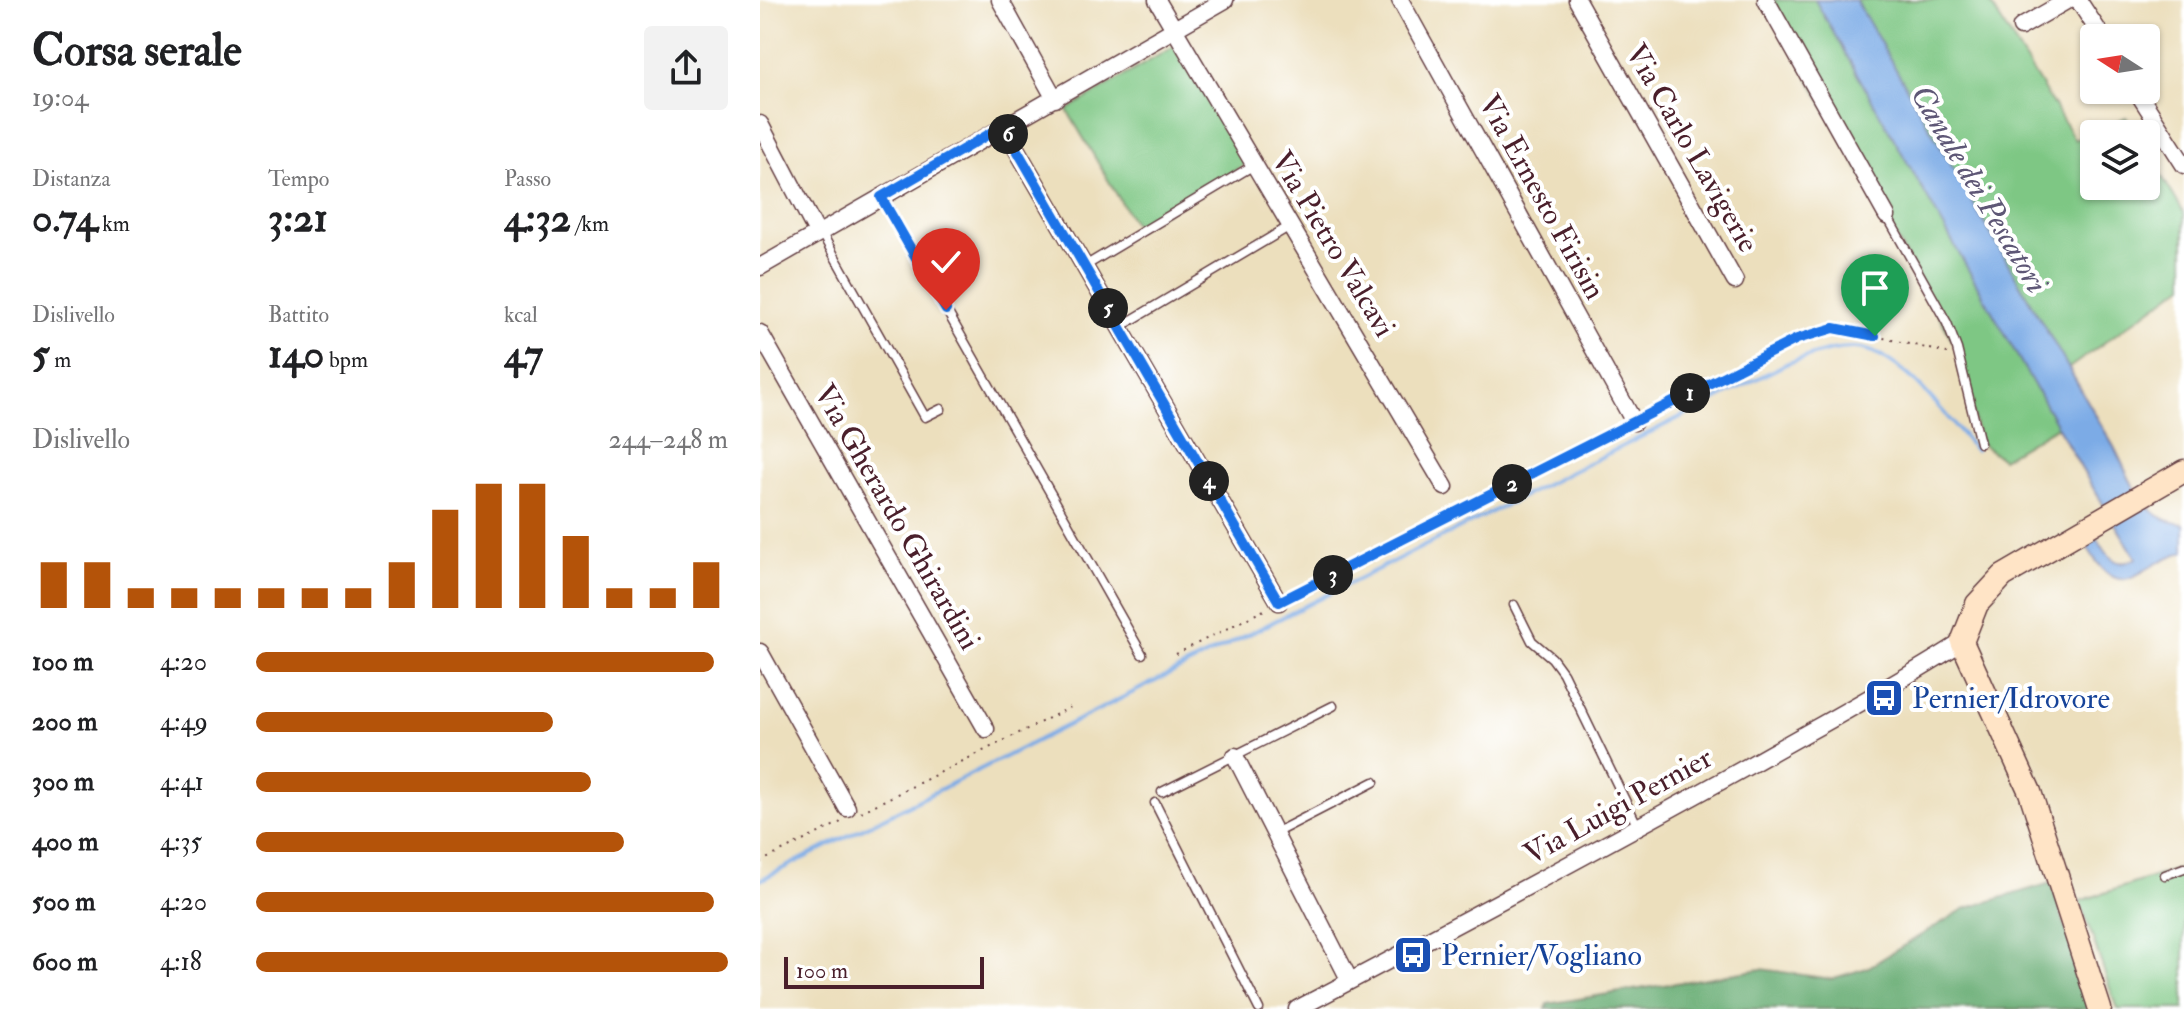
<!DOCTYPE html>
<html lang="it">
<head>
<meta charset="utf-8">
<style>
	:root { --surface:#fff; --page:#f2f2f2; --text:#202124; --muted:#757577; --accent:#b45309 }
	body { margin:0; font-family:"IM FELL Double Pica",serif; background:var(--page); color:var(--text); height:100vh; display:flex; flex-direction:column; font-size:30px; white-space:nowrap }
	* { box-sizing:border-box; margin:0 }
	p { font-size:26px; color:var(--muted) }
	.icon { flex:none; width:44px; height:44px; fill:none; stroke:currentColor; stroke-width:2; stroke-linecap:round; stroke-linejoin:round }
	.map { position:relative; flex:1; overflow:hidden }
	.sheet { display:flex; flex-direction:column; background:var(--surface); width:760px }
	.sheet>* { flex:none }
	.needle { width:52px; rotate:282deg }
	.buttons { position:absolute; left:1320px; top:24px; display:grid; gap:16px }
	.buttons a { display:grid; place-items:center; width:80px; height:80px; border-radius:8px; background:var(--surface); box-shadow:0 2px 6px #0004; font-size:40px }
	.scale { position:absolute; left:24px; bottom:20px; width:200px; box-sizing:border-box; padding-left:8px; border:4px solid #4a1f2b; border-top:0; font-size:22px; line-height:28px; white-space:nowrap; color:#4a1f2b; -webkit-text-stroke:6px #fff; paint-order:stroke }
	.pin { position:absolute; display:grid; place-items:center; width:68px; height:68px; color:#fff; margin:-82px -34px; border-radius:50% 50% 50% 0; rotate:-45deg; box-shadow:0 0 8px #0007 }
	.pin .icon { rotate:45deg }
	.km { position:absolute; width:40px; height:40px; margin:-20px; border-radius:50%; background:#222; color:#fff; font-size:22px; line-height:40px; text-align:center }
	.round { display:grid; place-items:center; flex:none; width:84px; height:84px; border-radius:8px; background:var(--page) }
	.head { display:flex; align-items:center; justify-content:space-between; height:136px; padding:0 32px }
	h1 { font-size:44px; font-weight:800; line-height:60px }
	.figures { display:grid; grid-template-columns:repeat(3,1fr); gap:12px; height:136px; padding:8px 32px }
	.figures div { display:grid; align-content:center }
	.figures b { font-size:40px; font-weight:800 }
	.figures small { font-size:22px; font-weight:400 }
	.figures p { font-size:22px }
	.chart { height:224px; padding:16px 32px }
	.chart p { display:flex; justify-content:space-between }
	.chart svg { width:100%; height:144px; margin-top:8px; stroke:var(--accent); stroke-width:6 }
	ul { padding:0 32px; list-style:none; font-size:26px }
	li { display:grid; grid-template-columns:128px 96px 1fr; align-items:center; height:60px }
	li i { height:20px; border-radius:10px; background:var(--accent) }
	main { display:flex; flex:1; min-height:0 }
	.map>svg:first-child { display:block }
</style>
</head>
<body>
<main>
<section class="sheet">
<div class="head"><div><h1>Corsa serale</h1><p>19:04</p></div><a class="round"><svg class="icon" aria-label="share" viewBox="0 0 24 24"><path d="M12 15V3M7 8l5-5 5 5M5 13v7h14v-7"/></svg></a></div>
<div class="figures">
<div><p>Distanza</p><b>0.74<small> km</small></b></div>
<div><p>Tempo</p><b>3:21</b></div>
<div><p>Passo</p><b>4:32<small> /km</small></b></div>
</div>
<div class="figures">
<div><p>Dislivello</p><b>5<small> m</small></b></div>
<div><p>Battito</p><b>140<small> bpm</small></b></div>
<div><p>kcal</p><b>47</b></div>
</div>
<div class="chart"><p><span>Dislivello</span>244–248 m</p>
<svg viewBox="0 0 160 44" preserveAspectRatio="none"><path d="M5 44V30M15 44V30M25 44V38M35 44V38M45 44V38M55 44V38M65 44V38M75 44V38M85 44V30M95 44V14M105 44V6M115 44V6M125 44V22M135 44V38M145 44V38M155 44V30"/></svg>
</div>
<ul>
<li><b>100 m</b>4:20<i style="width:97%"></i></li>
<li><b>200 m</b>4:49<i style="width:63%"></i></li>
<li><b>300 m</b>4:41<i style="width:71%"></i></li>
<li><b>400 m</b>4:35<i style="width:78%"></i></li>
<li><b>500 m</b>4:20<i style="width:97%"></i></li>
<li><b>600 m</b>4:18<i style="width:100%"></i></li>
</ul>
</section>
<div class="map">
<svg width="1424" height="1009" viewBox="0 0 1424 1009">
	<rect width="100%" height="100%" fill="#fff"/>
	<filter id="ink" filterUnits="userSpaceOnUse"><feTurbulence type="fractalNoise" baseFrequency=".0125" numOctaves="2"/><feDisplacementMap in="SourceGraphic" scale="16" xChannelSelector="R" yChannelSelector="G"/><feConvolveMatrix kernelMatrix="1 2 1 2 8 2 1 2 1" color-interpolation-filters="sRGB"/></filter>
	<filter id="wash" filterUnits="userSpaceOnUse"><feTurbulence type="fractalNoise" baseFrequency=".006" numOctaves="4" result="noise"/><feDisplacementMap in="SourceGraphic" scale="32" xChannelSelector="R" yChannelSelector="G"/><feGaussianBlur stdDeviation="1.8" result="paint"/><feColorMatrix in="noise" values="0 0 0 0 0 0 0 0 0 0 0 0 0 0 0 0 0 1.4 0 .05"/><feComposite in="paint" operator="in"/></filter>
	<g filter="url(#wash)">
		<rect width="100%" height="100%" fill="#ecdfbd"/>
		<path fill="#7ec784" stroke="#647358" stroke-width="2" d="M1006 0H1228L1315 140 1366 117 1376 134H1334V186H1386V150L1424 213V285L1298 376 1319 413 1242 459 1220 443 1197 349Z
			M416 45 486 164 377 229 307 110Z
			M1424 867V1009H1357L1320 901Z"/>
		<path fill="#66ac72" stroke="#58664e" stroke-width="2" d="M1291 883 1333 1009H786L788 1004 1001 969 1071 979 1107 968 1204 909Z"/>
		<path fill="#7cabe6" stroke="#636588" stroke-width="2" d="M1055 0H1096L1354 447C1372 481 1381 520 1424 524V552C1376 563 1363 612 1325 543L1337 537C1346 554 1356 571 1376 558L1321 468Z"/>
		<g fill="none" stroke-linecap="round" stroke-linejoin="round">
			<path stroke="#7cabe6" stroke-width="4" d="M0 880 1028 363C1049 357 1071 347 1094 348 1140 349 1187 418 1215 450"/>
		</g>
	</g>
	<g filter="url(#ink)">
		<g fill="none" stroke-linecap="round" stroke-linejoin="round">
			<g stroke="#623c41" stroke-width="11">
				<path id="lane" d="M122 197 382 654
					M1127 216 1187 323 1197 349 1220 443
					M61 232 165 417 181 409
					M325 266 494 165
					M360 327 530 226
					M754 605 772 641 792 658 803 673 878 827
					M402 792 573 706
					M395 803 499 1009
					M515 833 614 782
					M1405 875 1424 868"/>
			</g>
			<g stroke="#623c41" stroke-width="19">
				<path id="street" d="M240 0 295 99
					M397 0 685 487
					M640 0 874 422
					M817 0 975 281
					M1006 0 1127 216
					M1318 0 1343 38
					M1261 27 1308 0
					M1376 90 1424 165
					M0 124 57 233
					M243 126 519 602
					M0 267 465 0
					M0 333 226 729
					M0 652 87 808
					M475 756 590 981
					M537 1009C689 929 841 848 992 764 1062 724 1134 686 1202 642"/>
			</g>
			<g stroke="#623c41" stroke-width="25">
				<path id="secondary" d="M1340 1009 1270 792 1202 642 1217 604 1243 576 1424 471"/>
			</g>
			<path stroke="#623c41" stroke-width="2" stroke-dasharray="2 6" stroke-linecap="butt" d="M888 415 1037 339C1055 331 1071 328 1090 330L1187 353
				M531 596 861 428
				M416 654 504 610
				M101 812 311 707
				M0 862 81 822"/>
			<use href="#lane" stroke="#fff" stroke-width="8"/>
			<use href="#street" stroke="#fff" stroke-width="16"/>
			<use href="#secondary" stroke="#ffe4c6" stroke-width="22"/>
		</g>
	</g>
	<g fill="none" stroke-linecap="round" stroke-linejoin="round" filter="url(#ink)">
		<g stroke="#fff" stroke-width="16">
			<path id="route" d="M186 310 121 197 243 126 519 602 1037 339 1074 328 1115 336"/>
		</g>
		<use href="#route" stroke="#1a73e8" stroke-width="10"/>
	</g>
	<defs>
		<g id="bus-square" transform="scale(2)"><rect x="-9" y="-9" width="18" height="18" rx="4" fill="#1a4fb4" stroke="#fff"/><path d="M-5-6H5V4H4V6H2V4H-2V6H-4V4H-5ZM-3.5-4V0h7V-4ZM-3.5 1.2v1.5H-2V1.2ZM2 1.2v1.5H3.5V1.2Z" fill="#fff"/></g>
	</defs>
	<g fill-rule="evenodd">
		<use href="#bus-square" x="1124" y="698"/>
		<use href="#bus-square" x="653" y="955"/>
	</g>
	<g text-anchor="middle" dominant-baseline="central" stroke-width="8" stroke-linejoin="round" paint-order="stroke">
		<g font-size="30" fill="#4a1f2b" stroke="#fff">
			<text transform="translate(932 148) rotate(60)">Via Carlo Lavigerie</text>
			<text transform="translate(782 197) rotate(61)">Via Ernesto Firisin</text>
			<text transform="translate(573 244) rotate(59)">Via Pietro Valcavi</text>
			<text transform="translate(137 517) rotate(60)">Via Gherardo Ghirardini</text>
			<text transform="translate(858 806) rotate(-29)">Via Luigi Pernier</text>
		</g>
		<g font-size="30" fill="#164399" stroke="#fff" text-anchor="start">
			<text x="1152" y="698">Pernier/Idrovore</text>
			<text x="681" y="955">Pernier/Vogliano</text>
		</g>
		<g font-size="32" font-style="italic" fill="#5e5776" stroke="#fff">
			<text transform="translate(1219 189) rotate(59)">Canale dei Pescatori</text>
		</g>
	</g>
</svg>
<div class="buttons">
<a><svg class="needle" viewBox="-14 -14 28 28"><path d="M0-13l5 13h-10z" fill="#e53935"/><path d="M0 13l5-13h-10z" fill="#757577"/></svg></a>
<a><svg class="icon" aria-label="layers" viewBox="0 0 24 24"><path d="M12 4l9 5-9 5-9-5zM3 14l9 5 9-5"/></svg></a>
</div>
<div class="scale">100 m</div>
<div class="pin" style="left:1115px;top:336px;background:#1e9e55"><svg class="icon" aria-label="arrive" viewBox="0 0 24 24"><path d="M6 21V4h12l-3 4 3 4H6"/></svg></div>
<div class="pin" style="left:186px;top:310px;background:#d93025"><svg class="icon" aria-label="check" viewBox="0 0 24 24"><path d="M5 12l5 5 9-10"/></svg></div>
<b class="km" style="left:930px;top:393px">1</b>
<b class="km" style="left:752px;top:484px">2</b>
<b class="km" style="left:573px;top:575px">3</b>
<b class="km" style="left:449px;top:481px">4</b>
<b class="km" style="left:348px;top:308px">5</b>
<b class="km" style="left:248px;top:134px">6</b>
</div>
</main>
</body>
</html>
